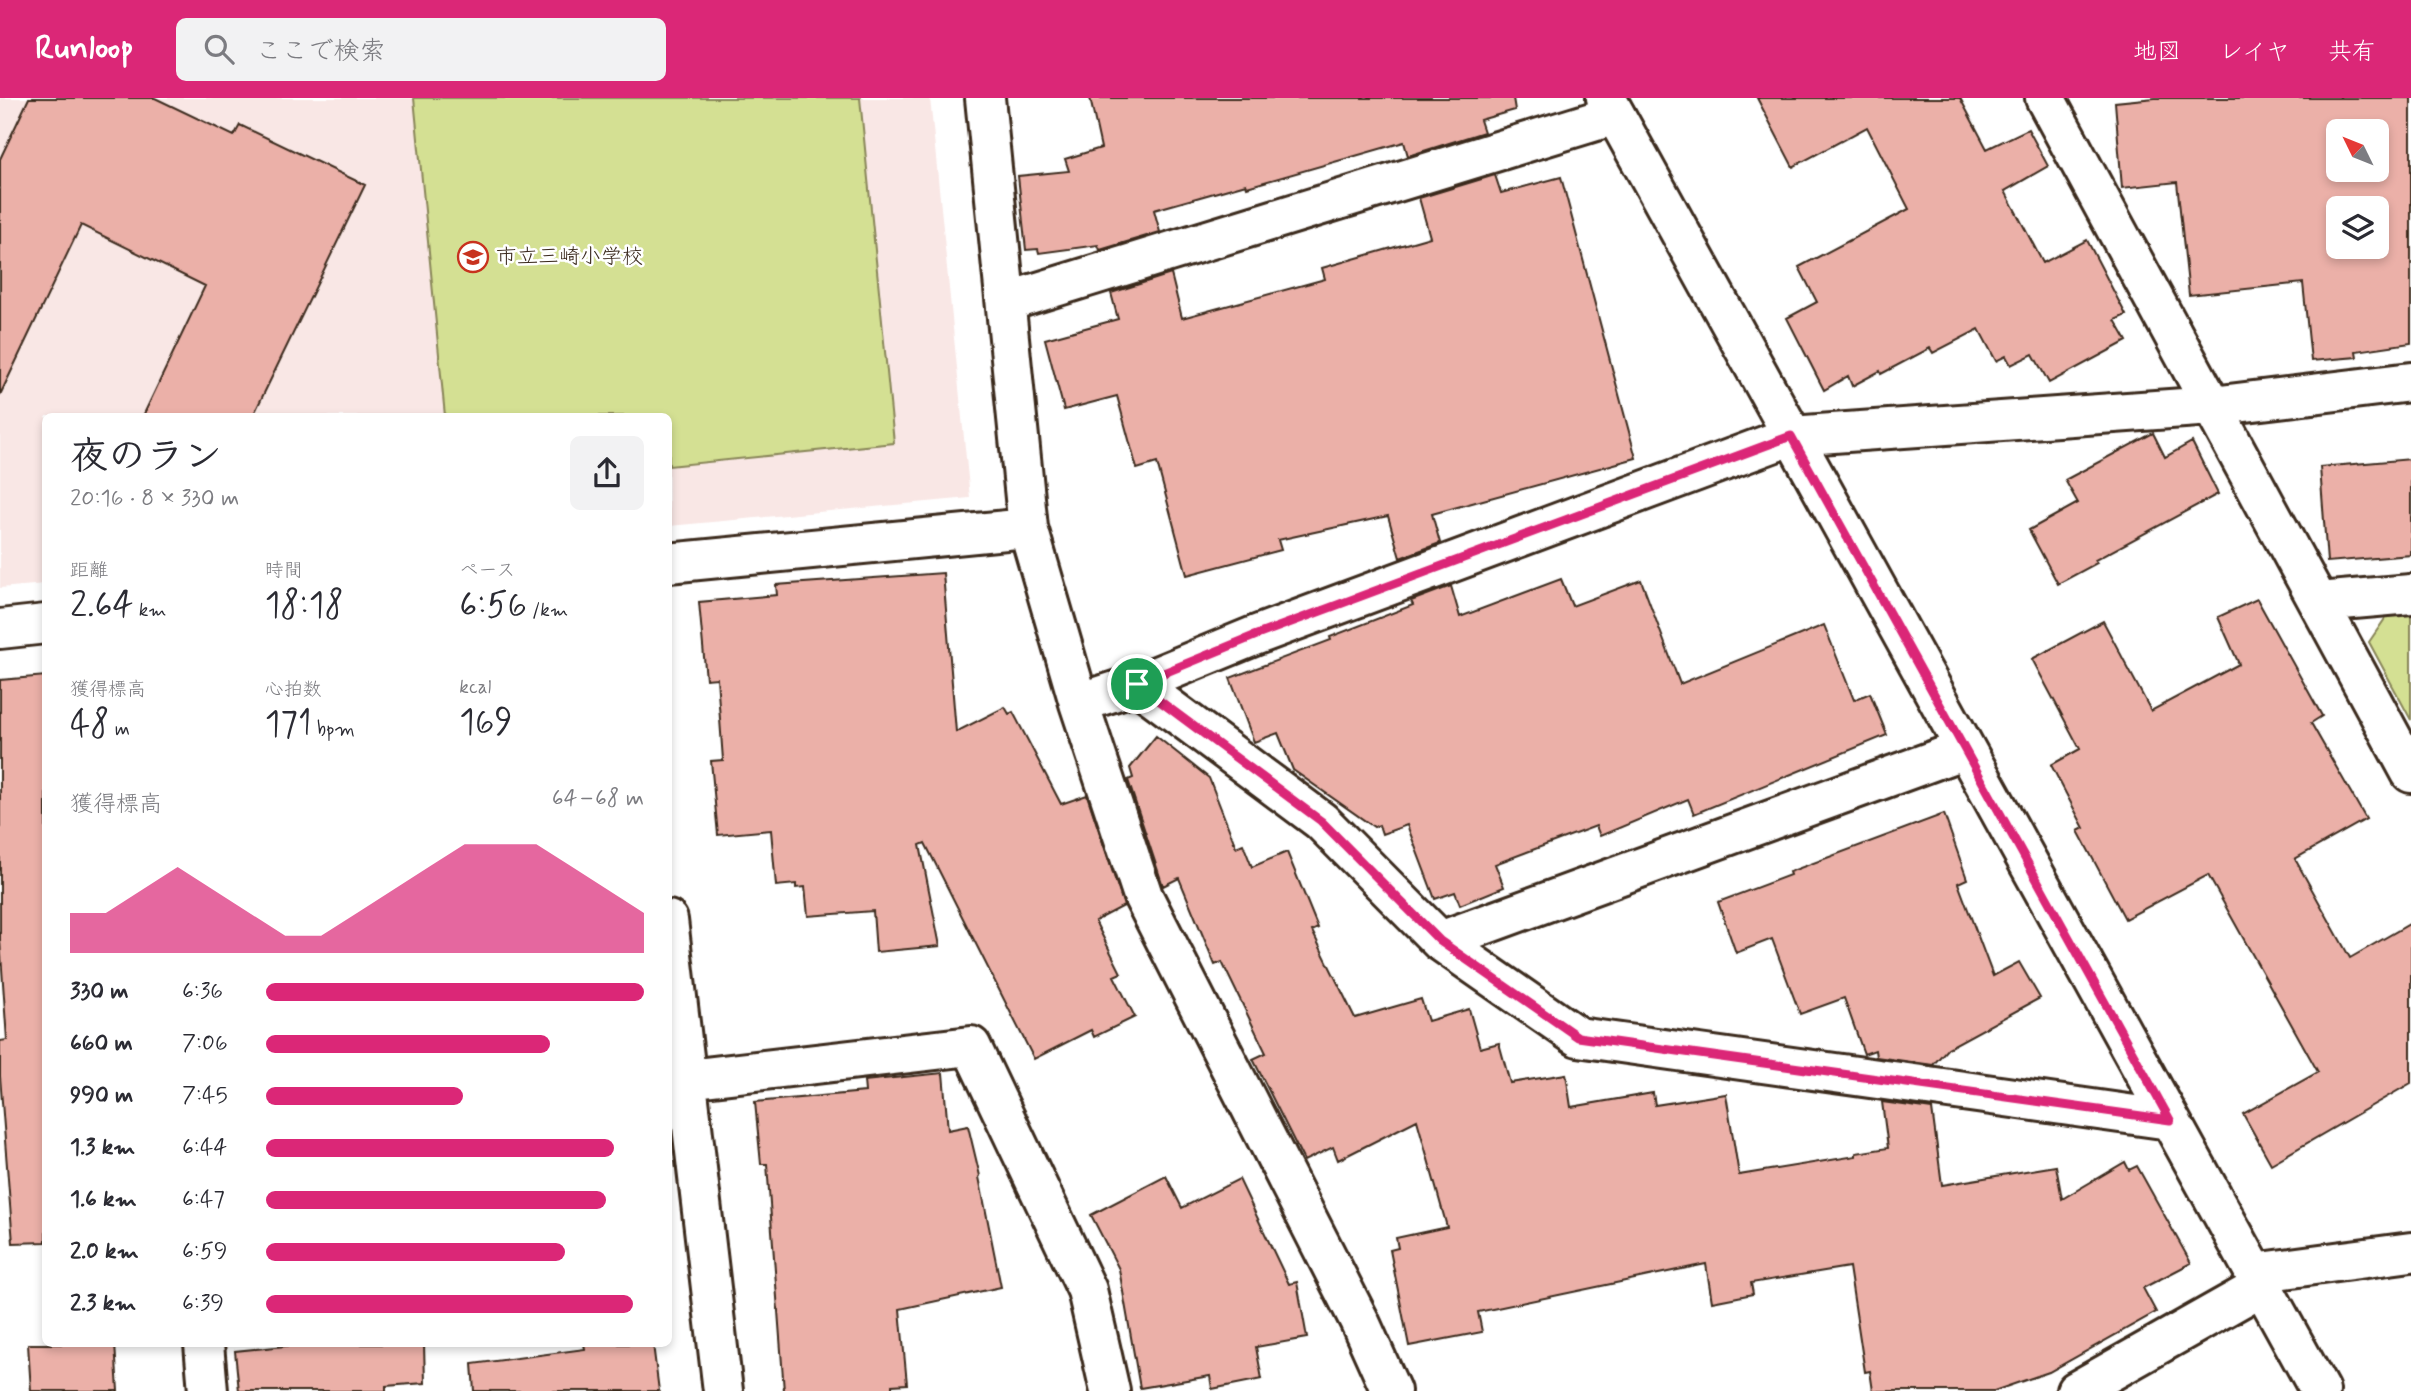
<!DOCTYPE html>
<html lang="ja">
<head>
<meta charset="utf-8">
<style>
	:root { --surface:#fff; --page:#f2f2f3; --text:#2b2b33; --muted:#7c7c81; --accent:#db2777 }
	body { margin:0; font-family:Mynerve,"Klee One",sans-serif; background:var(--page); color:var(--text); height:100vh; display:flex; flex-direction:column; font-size:26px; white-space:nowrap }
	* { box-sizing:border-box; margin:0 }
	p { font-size:23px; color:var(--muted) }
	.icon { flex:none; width:38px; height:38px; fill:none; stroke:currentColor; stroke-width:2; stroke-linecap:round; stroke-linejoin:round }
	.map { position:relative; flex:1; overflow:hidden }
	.sheet { position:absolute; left:42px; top:315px; width:630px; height:934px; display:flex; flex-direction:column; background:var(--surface); border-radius:10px; box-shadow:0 4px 10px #0003 }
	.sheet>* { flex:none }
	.needle { width:46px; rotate:313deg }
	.buttons { position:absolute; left:2326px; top:21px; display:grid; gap:14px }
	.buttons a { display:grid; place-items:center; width:63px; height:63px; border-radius:10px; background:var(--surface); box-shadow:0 4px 10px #0003; font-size:35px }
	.pin { position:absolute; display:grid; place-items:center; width:60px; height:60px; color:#fff; margin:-30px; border:4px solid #fff; border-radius:50%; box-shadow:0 2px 7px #0007 }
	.round { display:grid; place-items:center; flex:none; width:74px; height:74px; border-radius:10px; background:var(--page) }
	.headline { display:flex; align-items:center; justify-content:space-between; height:119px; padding:0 28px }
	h1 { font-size:38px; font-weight:600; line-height:52px }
	.metrics { display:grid; grid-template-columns:repeat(3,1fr); gap:10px; height:119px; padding:7px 28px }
	.metrics div { display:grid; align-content:center }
	.metrics b { font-size:35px; font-weight:600 }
	.metrics small { font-size:19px; font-weight:400 }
	.metrics p { font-size:19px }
	.chart { height:196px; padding:14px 28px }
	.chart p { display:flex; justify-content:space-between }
	.chart svg { width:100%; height:126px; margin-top:7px; fill:var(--accent); opacity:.7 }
	ul { padding:0 28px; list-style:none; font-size:23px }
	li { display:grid; grid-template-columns:112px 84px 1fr; align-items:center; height:52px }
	li i { height:18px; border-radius:9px; background:var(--accent) }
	header { display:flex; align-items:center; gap:42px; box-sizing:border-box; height:98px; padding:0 35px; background:var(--accent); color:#fff }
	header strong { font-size:33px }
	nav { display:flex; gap:38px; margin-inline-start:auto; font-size:24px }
	.search { width:490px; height:63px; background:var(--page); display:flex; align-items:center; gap:18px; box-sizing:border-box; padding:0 24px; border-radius:10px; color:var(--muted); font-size:26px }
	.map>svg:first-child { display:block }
</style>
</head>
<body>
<header>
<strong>Runloop</strong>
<div class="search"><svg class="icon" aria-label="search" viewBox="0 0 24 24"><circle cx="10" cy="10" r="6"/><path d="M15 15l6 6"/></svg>ここで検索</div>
<nav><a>地図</a><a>レイヤ</a><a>共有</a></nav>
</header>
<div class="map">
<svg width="2411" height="1293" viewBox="0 0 2411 1293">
	<rect width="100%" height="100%" fill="#fff"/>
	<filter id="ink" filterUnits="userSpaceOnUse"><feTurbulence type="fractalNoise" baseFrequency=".0143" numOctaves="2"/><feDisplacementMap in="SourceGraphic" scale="14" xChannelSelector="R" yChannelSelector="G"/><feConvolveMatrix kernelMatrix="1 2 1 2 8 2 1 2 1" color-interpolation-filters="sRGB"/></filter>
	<g filter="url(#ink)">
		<path fill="#f9e7e5" d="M0 0H930L970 400 669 428 668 318H46L45 486 0 490Z"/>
		<path fill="#d4e093" stroke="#888558" stroke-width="2" d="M414 0H860L894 345 669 368 668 318H445Z
			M2411 510V622L2369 544 2391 512Z"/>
		<path fill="#ebb0a8" stroke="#3b2a1e" stroke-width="2" fill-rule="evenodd" d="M29 0H155L234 38 240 27 365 87 253 318H143L205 188 81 127 0 297V61Z
			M1090 0H1513L1515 12 1480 22 1484 34 1408 58 1404 44 1247 89 1246 86 1154 112 1160 134 1100 152 1098 147 1039 155 1038 151 1026 152 1018 78 1069 73 1065 61 1101 50Z
			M1757 0H1960L1987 51 2028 31 2048 68 2005 93 2043 165 2087 142 2126 217 2115 222 2127 243 2049 285 2033 256 2011 267 2006 258 1996 263 1979 231 1933 255 1930 250 1881 276 1880 273 1852 288 1848 278 1824 292 1787 220 1817 204 1799 169 1909 111 1867 29 1793 69Z
			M2155 0H2411V245L2356 253 2357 259 2311 263 2303 185 2189 197 2177 84 2122 90 2115 4ZM2338 33H2376V72H2338ZM2338 110H2376V149H2338Z
			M1495 77 1501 95 1561 79 1636 360 1432 416 1440 445 1400 460 1388 418 1278 442 1281 452 1187 477 1157 365 1137 371 1117 298 1064 312 1045 241 1118 221 1111 195 1171 176 1182 220 1325 181 1322 170 1430 139 1419 100Z
			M2153 335 2165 359 2192 344 2218 396 2095 462 2097 465 2058 486 2029 432 2078 405 2065 382Z
			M2411 361V457L2327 464 2320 369Z
			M943 475 956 634 1005 609 1009 616 1013 614 1061 706 1087 697 1124 808 1095 823 1121 875 1114 878 1135 919 1094 939 1091 932 1034 961 925 745 920 747 940 848 876 854 873 813 808 818 805 789 796 790V786L776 788 771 732 718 737 711 663 723 662 717 580 706 581 699 504 777 497 776 487Z
			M1561 481 1572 508 1641 482 1680 586 1824 527 1854 602 1870 595 1887 637 1694 716 1688 701 1600 738 1596 728 1495 766 1504 789 1460 807 1455 794 1435 801 1407 727 1382 736 1379 727 1374 729 1293 672 1278 635 1254 644 1230 580 1331 542 1330 539 1413 507 1411 503 1451 488 1460 519Z
			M2257 501 2322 618 2311 625 2366 721 2295 761 2350 860 2411 825V985L2271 1066 2243 1016 2318 974 2208 777 2125 821 2078 733 2084 730 2051 667 2080 651 2032 561 2103 523 2151 613 2239 566 2218 519Z
			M46 578V1144L13 1145 0 978V943L7 942 0 842V582Z
			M1156 638 1209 680 1236 749 1243 746 1252 769 1287 754 1318 830 1312 833 1355 920 1421 901 1428 923 1469 911 1480 950 1499 945 1510 985 1566 976 1571 1009 1653 995 1655 1007 1726 996 1739 1077 1856 1058V1055L1888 1050 1882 1004 1932 1011 1942 1087 2056 1068 2062 1101 2125 1064 2129 1072 2137 1068 2191 1165 2143 1190 2156 1214 2049 1274 1994 1293H1873L1870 1273 1865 1274 1849 1169 1751 1185 1753 1196 1712 1204 1706 1166 1478 1214 1482 1234 1409 1248 1390 1152 1398 1150 1396 1140 1447 1129 1417 1022 1338 1062 1333 1049 1304 1063 1253 961 1266 955 1222 864 1215 867 1179 780 1163 788 1128 682 1133 680 1130 670Z
			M1944 716 1967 781 1958 785 1993 878 2019 864 2040 900 1948 950 1933 967 1876 959 1875 952 1864 956 1844 900 1800 916 1772 841 1736 855 1718 804 1790 777 1789 774Z
			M943 975 948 1032 968 1028 980 1078 979 1079 1001 1189 900 1211 907 1286 892 1287V1293H784L767 1066H761L755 1004 865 994 864 983Z
			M1166 1078 1182 1110 1239 1081 1289 1186 1297 1184 1307 1240 1256 1249 1262 1281 1212 1291 1210 1278 1140 1290 1119 1171 1091 1117Z
			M28 1246H115L118 1293H31Z
			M305 1246H424L425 1285 386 1288V1293H239L235 1253Z
			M584 1246H653L659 1293H474L472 1266 585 1251Z"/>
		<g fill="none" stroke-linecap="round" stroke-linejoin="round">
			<g stroke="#3b2a1e" stroke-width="44">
				<path id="minor" d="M985 0 1028 430 1079 605 1143 798 1359 1222 1391 1293
					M2045 0 2411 675
					M1006 204 1615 17
					M668 465 1028 430
					M2319 504 2411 496
					M0 531 46 526
					M1137 586 1321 723 1440 843 1578 939 2170 1022
					M1079 605 1137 586 1254 538 1791 338 2212 308 2411 284
					M668 822 723 1293
					M1440 843 1965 651
					M687 981 971 948 1087 1192 1110 1293
					M2254 1175 2411 1154
					M204 1246 208 1293
					M2076 1293 2262 1188"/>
			</g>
			<g stroke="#3b2a1e" stroke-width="44">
				<path id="tertiary" d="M1606 0 2320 1293"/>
			</g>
			<use href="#minor" stroke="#fff" stroke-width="38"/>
			<use href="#tertiary" stroke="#fff" stroke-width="38"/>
		</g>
	</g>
	<g fill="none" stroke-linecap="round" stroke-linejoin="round" filter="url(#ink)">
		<g stroke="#fff" stroke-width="14">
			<path id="route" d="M1791 338 2170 1022 1578 939 1440 843 1321 723 1137 586 1254 538Z"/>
		</g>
		<use href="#route" stroke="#db2777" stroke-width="9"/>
	</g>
	<defs>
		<g id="school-ring" transform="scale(1.575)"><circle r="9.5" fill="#fff" stroke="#c8321e" stroke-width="1.5"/><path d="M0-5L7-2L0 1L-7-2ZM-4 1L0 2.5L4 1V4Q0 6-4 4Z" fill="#c8321e"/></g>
	</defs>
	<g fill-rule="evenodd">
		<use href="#school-ring" x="473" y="159"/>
	</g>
	<g text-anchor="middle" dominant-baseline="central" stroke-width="5" stroke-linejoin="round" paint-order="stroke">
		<g font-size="21" fill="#3b2a1e" stroke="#fff" text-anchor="start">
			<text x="496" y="159">市立三崎小学校</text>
		</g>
	</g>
</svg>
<div class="buttons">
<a><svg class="needle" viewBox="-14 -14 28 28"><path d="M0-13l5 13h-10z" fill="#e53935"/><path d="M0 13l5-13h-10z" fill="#7c7c81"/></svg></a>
<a><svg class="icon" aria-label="layers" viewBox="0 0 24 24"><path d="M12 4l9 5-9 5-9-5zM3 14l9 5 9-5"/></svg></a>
</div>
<div class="pin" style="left:1137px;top:586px;background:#1e9e55"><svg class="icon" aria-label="arrive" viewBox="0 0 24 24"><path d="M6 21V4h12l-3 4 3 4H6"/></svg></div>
<section class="sheet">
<div class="headline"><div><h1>夜のラン</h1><p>20:16 · 8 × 330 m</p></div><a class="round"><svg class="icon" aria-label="share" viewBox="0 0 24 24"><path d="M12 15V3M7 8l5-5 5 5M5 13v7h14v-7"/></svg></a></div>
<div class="metrics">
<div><p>距離</p><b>2.64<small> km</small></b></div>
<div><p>時間</p><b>18:18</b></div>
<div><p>ペース</p><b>6:56<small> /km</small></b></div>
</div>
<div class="metrics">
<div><p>獲得標高</p><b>48<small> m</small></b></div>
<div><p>心拍数</p><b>171<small> bpm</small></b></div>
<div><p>kcal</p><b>169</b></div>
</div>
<div class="chart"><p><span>獲得標高</span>64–68 m</p>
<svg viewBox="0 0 160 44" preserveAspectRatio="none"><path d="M0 44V30L10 30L20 22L30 14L40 22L50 30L60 38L70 38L80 30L90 22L100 14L110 6L120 6L130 6L140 14L150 22L160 30V44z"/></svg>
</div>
<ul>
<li><b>330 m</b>6:36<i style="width:100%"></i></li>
<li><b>660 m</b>7:06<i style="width:75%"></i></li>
<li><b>990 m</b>7:45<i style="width:52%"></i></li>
<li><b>1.3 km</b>6:44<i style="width:92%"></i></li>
<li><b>1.6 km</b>6:47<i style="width:90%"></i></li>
<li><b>2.0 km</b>6:59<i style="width:79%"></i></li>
<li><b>2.3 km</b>6:39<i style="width:97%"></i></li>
</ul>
</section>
</div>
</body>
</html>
